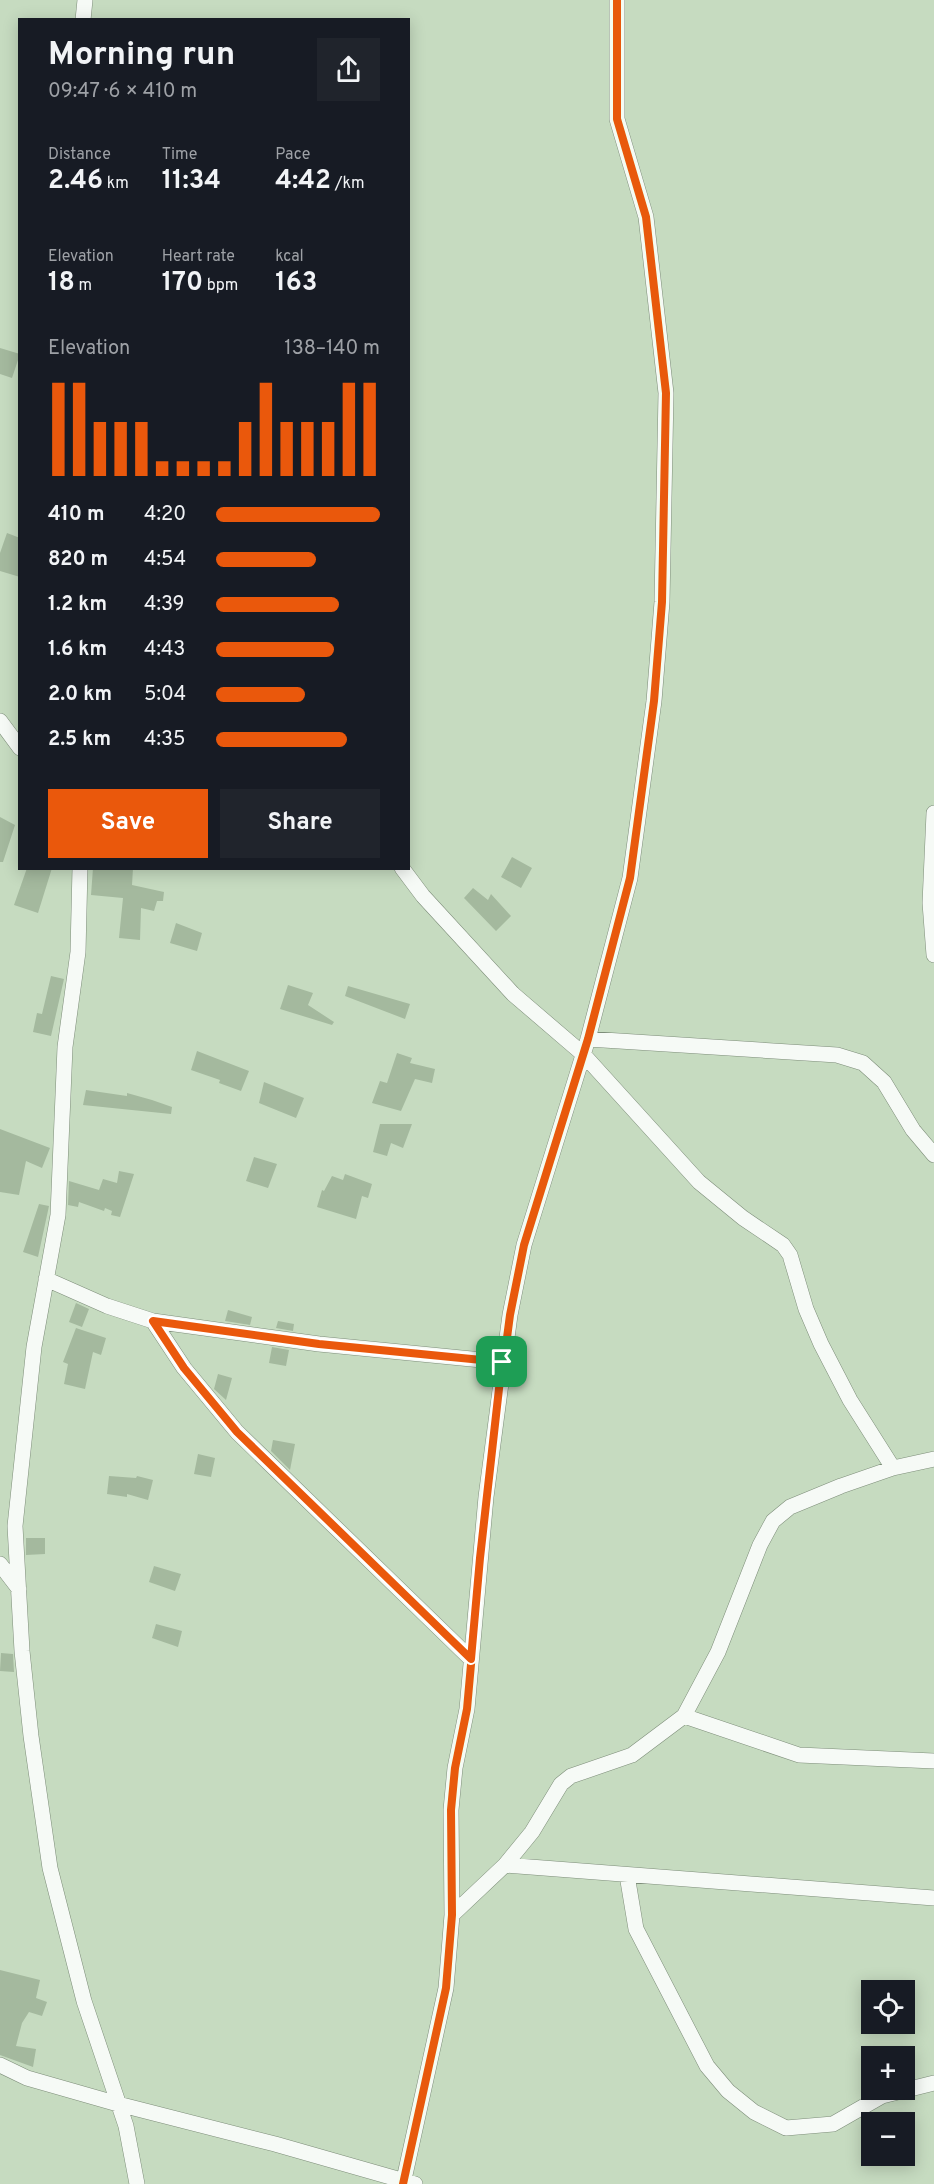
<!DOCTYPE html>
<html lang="en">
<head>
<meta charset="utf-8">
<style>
	:root { --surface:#171b24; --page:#20242c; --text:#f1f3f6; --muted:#9ea1a6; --accent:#ea580c }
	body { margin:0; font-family:Overpass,sans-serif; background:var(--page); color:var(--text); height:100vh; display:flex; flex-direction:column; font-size:22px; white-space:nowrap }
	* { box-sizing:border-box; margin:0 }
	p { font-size:20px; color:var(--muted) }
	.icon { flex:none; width:33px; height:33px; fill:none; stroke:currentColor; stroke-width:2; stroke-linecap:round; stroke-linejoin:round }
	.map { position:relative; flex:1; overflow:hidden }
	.details { position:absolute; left:18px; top:18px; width:392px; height:852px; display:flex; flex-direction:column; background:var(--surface); border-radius:0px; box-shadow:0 3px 15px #0003 }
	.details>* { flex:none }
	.buttons { position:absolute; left:861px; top:1980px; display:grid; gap:12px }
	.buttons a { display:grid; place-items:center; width:54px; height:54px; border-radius:0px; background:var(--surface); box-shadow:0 3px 15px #0003; font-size:30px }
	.pin { position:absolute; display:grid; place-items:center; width:51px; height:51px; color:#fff; margin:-26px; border-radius:12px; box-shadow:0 3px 9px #0006 }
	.round { display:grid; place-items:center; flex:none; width:63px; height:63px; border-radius:0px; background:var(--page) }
	.head { display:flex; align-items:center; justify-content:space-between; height:102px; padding:0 30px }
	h1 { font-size:33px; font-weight:700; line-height:45px }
	.stats { display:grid; grid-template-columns:repeat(3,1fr); gap:9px; height:102px; padding:6px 30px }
	.stats div { display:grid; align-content:center }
	.stats b { font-size:26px; font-weight:700 }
	.stats small { font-size:16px; font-weight:400 }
	.stats p { font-size:16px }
	.chart { height:168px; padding:12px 30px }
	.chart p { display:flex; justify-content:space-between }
	.chart svg { width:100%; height:108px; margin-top:6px; stroke:var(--accent); stroke-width:6 }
	.action { display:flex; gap:12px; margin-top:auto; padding:12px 30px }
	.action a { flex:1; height:69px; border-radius:0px; background:var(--accent); color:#fff; font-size:24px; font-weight:700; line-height:69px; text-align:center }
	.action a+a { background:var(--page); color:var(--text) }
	ul { padding:0 30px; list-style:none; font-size:20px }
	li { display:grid; grid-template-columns:96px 72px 1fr; align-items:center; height:45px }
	li i { height:15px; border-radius:8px; background:var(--accent) }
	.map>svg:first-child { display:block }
</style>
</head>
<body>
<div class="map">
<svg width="934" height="2184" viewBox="0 0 934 2184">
	<rect width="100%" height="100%" fill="#c6dbc0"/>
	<path fill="#a4b99e" d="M0 348 20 354 12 378 0 374Z
		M7 533 20 538V577L0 571V553Z
		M0 817 15 825 3 862H0Z
		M512 857 532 868 521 888 501 877Z
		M27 868H52L38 913 14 905Z
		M93 868H133L132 885 164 892 163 901H157L154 911 141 908 140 940 119 938 123 898 91 895Z
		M473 888 488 900 491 894 511 916 496 931 464 898Z
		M176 923 202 933 197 951 170 943Z
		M51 976 64 979 51 1036 33 1032 37 1013 42 1014Z
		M288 985 313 993 308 1005 334 1022 332 1025 280 1009Z
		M348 986 410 1004 405 1019 345 996Z
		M197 1051 249 1071 241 1091 219 1083 220 1080 191 1070Z
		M397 1053 412 1058 410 1063 435 1069 432 1083 415 1079 401 1111 372 1103 380 1081 387 1083Z
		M264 1082 304 1098 296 1118 259 1103Z
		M86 1090 127 1096V1093L152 1100 172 1107 171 1114 83 1105Z
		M380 1124H412L403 1148 391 1143 387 1156 373 1152Z
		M0 1129 50 1148 42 1168 26 1161 19 1195 0 1192Z
		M254 1157 277 1164 268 1188 246 1181Z
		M119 1171 134 1174 120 1217 111 1215 112 1211 105 1208 104 1211 79 1202 78 1207 68 1205 69 1181 99 1190 103 1179 117 1183Z
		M345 1174 372 1184 368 1198 362 1196 356 1219 317 1207 322 1190 324 1191 332 1176 343 1180Z
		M39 1204 49 1206 38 1257 23 1252Z
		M76 1303 89 1309 82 1327 69 1322Z
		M228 1310 252 1317 250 1325 225 1321Z
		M278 1321 294 1324 293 1331 276 1328Z
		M76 1328 106 1338 101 1355 93 1352 85 1389 64 1384 68 1364 63 1362Z
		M272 1347 289 1350 286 1366 269 1363Z
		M218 1374 232 1378 226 1400 214 1389Z
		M273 1440 295 1444 290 1470 271 1451Z
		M198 1454 215 1458 211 1477 194 1474Z
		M109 1476 136 1478 137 1476 153 1480 148 1500 127 1494V1497L107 1494Z
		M26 1538H45V1554L26 1555Z
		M154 1566 181 1574 175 1591 149 1582Z
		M156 1624 182 1631 178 1647 152 1638Z
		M1 1653 13 1654 14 1672 0 1671Z
		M0 1970 40 1980 36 1998 47 2002 42 2016 29 2012 22 2023 16 2046 36 2049 33 2067 0 2055Z"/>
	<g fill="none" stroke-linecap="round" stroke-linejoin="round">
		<g stroke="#7d8d79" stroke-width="16">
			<path id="minor" d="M83 20 85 0
				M0 721 20 748
				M934 813 930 903 934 955
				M80 868 78 952 65 1047 58 1215 34 1347 15 1526 22 1651 31 1736 50 1868 84 2001 126 2126 137 2184
				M402 868 423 896 513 994 583 1054 699 1182 743 1218 783 1245 790 1255 806 1309 821 1344 850 1400 893 1468
				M588 1039 837 1055 863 1063 884 1082 913 1130 934 1155
				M46 1279 107 1306 153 1321 319 1344 502 1362
				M153 1321 184 1368 237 1432 471 1659
				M0 1564 19 1589
				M684 1716 799 1755 934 1761
				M505 1865 934 1898
				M627 1875 636 1929 707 2066 728 2091 754 2112 786 2128 833 2124 882 2096 934 2083
				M452 1915 505 1865 532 1832 561 1784 571 1776 632 1755 684 1716 718 1652 760 1545 773 1521 790 1507 841 1486 893 1468 934 1459
				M0 2065 27 2078 118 2104 275 2144 415 2184
				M403 2184 446 1988 452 1915 451 1810 455 1768 467 1709 486 1497 510 1315 524 1245 588 1039 630 878 654 701 662 602 666 393 646 217 617 119V0"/>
		</g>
		<use href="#minor" stroke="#f6faf6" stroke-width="15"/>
		<g stroke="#f3feef" stroke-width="11">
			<path id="cycleway" d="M403 2184 446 1988 452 1915 451 1810 455 1768 467 1709 486 1497 510 1315 524 1245 588 1039 630 878 654 701 662 602 666 393 646 217 617 119V0"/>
		</g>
		<use href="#cycleway" stroke="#e8590c" stroke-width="8"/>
	</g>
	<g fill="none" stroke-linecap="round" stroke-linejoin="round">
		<g stroke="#fff" stroke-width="12">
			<path id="route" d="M153 1321 319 1344 502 1362 480 1558 471 1659 237 1432 184 1368Z"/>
		</g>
		<use href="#route" stroke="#ea580c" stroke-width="8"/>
	</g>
</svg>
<div class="buttons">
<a><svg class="icon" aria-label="locate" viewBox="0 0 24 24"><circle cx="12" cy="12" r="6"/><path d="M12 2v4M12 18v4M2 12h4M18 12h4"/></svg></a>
<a>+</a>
<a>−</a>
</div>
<div class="pin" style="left:502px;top:1362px;background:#1e9e55"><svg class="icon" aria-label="arrive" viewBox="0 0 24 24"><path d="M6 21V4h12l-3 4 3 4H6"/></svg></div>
<section class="details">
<div class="head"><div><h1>Morning run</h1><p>09:47 · 6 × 410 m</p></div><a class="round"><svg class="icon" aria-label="share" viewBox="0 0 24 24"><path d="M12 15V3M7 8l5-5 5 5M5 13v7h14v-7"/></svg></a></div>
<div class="stats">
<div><p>Distance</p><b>2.46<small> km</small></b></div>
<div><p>Time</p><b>11:34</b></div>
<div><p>Pace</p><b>4:42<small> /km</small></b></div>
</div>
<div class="stats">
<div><p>Elevation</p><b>18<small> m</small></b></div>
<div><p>Heart rate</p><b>170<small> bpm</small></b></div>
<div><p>kcal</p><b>163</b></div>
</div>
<div class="chart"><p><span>Elevation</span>138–140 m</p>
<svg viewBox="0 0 160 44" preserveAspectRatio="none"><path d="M5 44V6M15 44V6M25 44V22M35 44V22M45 44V22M55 44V38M65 44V38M75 44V38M85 44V38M95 44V22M105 44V6M115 44V22M125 44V22M135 44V22M145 44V6M155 44V6"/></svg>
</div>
<ul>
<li><b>410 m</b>4:20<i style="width:100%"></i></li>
<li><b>820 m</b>4:54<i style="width:61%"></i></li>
<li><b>1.2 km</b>4:39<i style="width:75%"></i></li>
<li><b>1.6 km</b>4:43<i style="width:72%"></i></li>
<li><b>2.0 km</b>5:04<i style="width:54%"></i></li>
<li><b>2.5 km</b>4:35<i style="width:80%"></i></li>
</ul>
<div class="action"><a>Save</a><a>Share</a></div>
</section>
</div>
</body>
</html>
